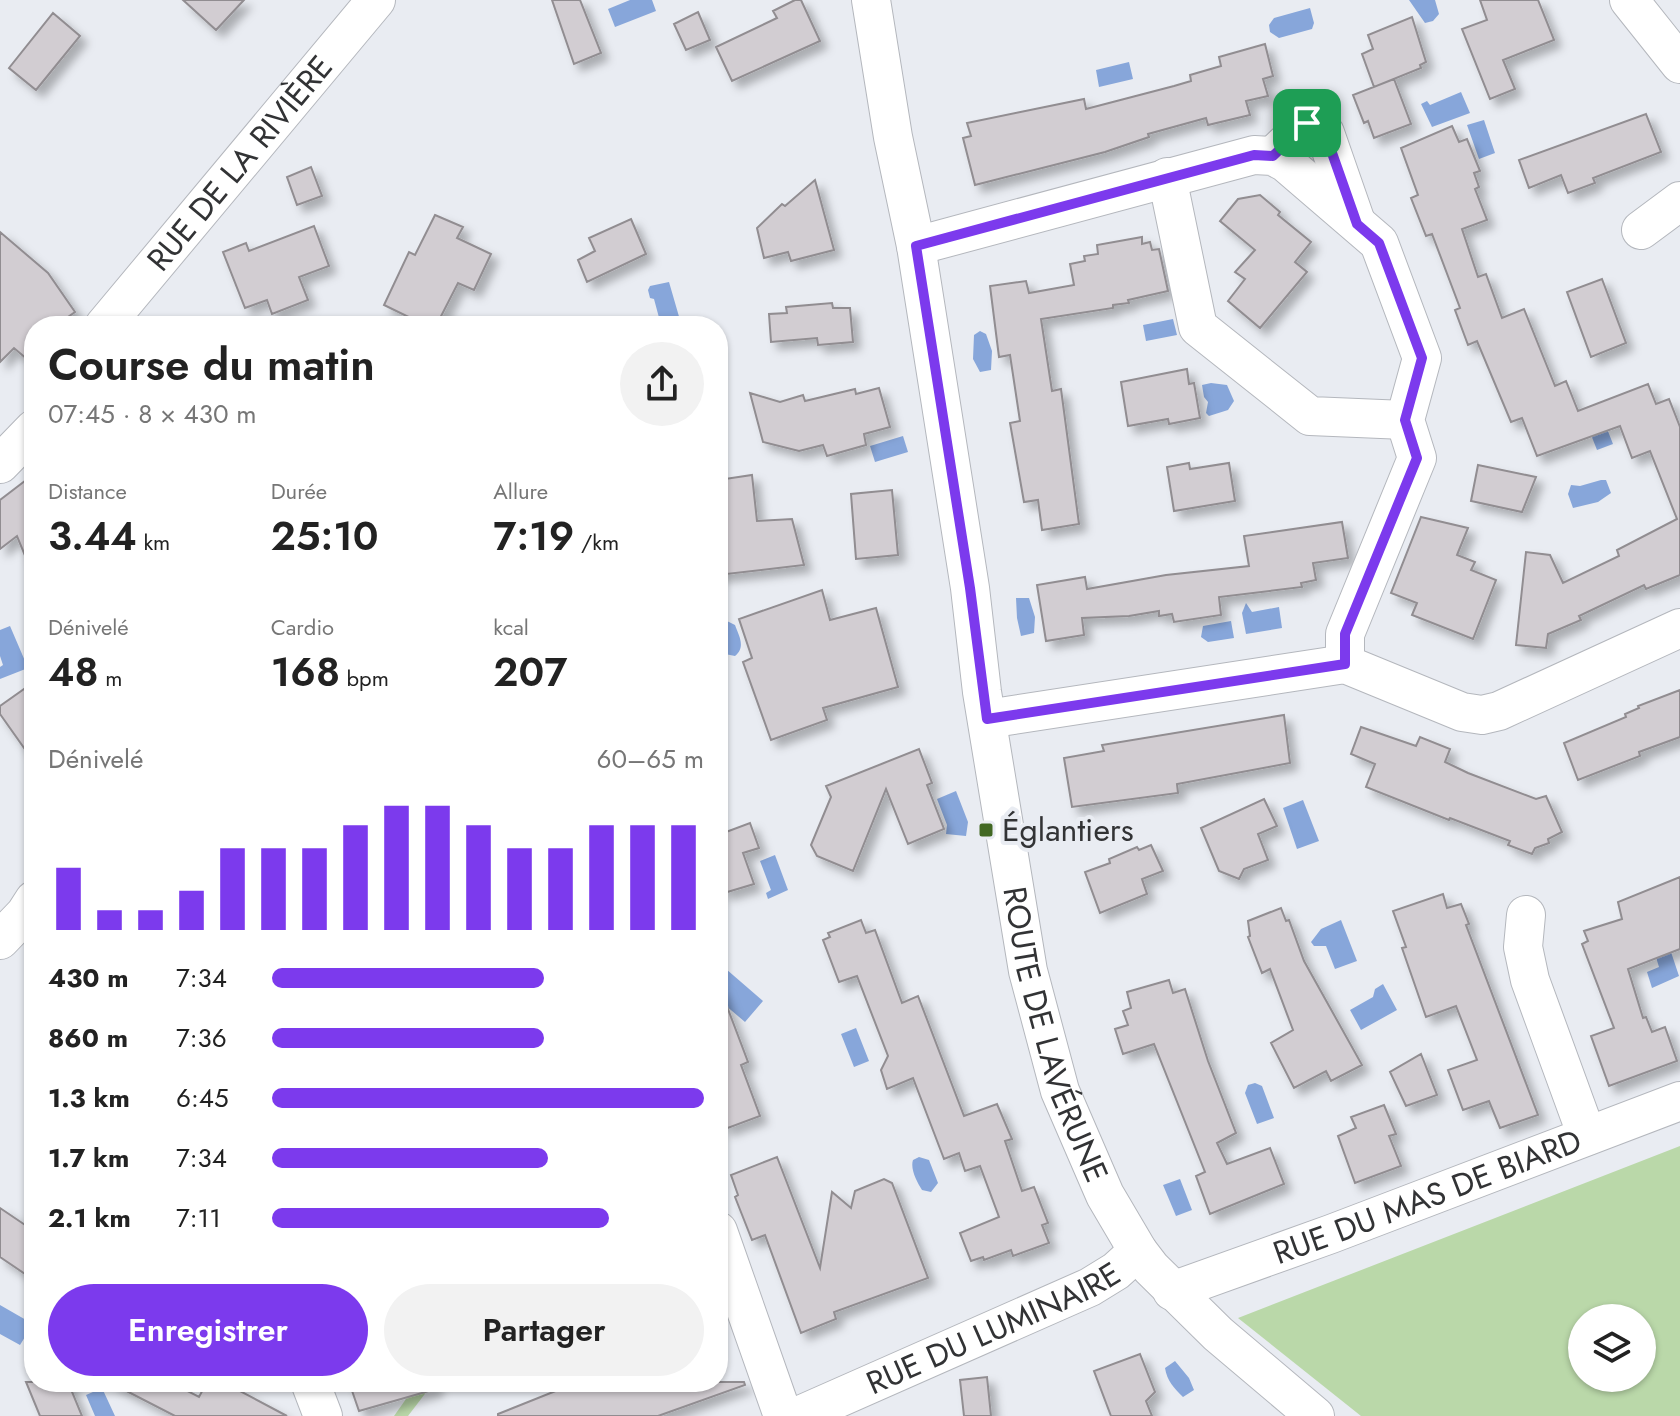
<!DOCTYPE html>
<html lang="fr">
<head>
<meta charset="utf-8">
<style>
	:root { --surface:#fff; --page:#f2f2f2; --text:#222; --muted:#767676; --accent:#7c3aed }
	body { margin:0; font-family:Jost,sans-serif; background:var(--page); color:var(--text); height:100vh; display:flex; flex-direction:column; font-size:30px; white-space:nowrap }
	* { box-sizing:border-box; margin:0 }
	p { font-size:26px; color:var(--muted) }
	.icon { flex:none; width:44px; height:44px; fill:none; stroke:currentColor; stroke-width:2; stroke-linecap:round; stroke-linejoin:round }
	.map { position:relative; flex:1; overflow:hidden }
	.details { position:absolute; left:24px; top:316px; width:704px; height:1076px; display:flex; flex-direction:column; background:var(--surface); border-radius:32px; box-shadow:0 2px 6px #0004 }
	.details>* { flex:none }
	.fabs { position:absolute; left:1568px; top:1304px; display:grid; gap:16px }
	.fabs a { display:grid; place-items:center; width:88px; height:88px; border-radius:50%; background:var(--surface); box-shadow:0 2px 6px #0004; font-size:40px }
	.pin { position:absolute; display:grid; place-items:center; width:68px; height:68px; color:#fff; margin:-34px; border-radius:16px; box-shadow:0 4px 12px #0006 }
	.round { display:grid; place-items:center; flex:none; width:84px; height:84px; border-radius:42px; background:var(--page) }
	.overview { display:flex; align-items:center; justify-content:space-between; height:136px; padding:0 24px }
	h1 { font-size:44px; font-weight:600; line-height:60px }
	.figures { display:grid; grid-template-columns:repeat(3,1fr); gap:12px; height:136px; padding:8px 24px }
	.figures div { display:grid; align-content:center }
	.figures b { font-size:40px; font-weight:600 }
	.figures small { font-size:22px; font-weight:400 }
	.figures p { font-size:22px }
	.chart { height:224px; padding:16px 24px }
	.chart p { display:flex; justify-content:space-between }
	.chart svg { width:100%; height:144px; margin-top:8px; stroke:var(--accent); stroke-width:6 }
	.primary-button { display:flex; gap:16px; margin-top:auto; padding:16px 24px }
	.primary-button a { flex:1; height:92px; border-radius:48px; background:var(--accent); color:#fff; font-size:32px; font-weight:600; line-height:92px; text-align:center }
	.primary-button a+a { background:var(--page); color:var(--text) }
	ul { padding:0 24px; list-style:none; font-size:26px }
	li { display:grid; grid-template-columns:128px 96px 1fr; align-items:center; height:60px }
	li i { height:20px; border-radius:10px; background:var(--accent) }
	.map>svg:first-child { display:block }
</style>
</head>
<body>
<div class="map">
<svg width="1680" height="1416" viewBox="0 0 1680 1416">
	<defs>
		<filter id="shadow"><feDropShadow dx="7" dy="7" stdDeviation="4" flood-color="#0004"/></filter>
	</defs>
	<rect width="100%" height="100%" fill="#e9ecf2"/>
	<path fill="#bad8a9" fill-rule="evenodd" d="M1680 1146V1416H1361L1238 1318ZM1582 1318H1642V1378H1582Z
		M418 1382H434L408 1416H394Z"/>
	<path fill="#87a6da" d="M630 0H652L656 11 615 27 608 9Z
		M1409 0H1435L1439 14 1433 21 1425 23Z
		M1310 8 1314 23 1312 29 1279 38 1270 32 1269 25 1274 18Z
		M1129 62 1133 79 1099 87 1096 70Z
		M1461 92 1470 113 1432 127 1421 104 1427 101 1430 105Z
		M1484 120 1495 153 1479 159 1467 125Z
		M669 282 680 320 661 325 654 299 650 298 648 290 650 286Z
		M1173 319 1177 335 1146 341 1143 325Z
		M980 331 986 334 992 351 991 370 980 372 973 359 974 335Z
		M1211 383 1227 385 1234 401 1228 410 1209 416 1206 413 1208 402 1204 397 1202 385Z
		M1600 411 1613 444 1597 450 1584 417Z
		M903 436 908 452 875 462 870 446Z
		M1601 480H1606L1611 493 1598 502 1573 508 1568 494 1571 485 1580 486Z
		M1029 598 1035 617 1034 633 1021 636 1017 618 1016 598Z
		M1246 603 1252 612 1279 607 1282 628 1246 634 1242 613Z
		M725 620 735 625C739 636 746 647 735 656L725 654 718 640V623Z
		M1231 621 1234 638 1208 642 1201 637 1203 626Z
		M10 626 28 668 0 679V667L3 665 0 656V630Z
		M956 791 968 822 966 836 946 834 947 825 937 799Z
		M1303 800 1319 841 1297 849 1283 808Z
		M775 855 788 890 768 899 766 893 771 890 760 861Z
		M1341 920 1357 961 1335 969 1326 946H1314L1311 942 1321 929Z
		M1670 949 1679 976 1652 988 1647 972 1659 967 1655 954Z
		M726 969 763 1001 745 1022 718 999V979Z
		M1383 984 1397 1010 1361 1030 1350 1010 1373 997 1375 989Z
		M856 1028 869 1061 854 1067 841 1034Z
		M1255 1083 1262 1086 1274 1118 1257 1124 1245 1093 1248 1085Z
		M919 1157 929 1160 938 1183 931 1192 922 1190C917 1182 910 1169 913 1160Z
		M1180 1179 1192 1210 1176 1216 1163 1185Z
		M0 1305 33 1324 20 1345 0 1334Z
		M1175 1361 1189 1378 1194 1390 1183 1397C1174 1388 1167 1381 1165 1368Z
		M102 1388 115 1416H95L86 1395Z"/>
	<path fill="#d2cdd2" stroke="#918d91" stroke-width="2" filter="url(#shadow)" d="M183 0H244L216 30Z
		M552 0H580L601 53 574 64Z
		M795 0H801L820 41 732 81 716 47 777 18 773 11Z
		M1480 0H1538L1554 40 1503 60 1515 89 1490 99 1462 29 1487 20Z
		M698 12 710 40 686 50 674 24Z
		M53 13 80 36 36 90 9 68Z
		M1412 17 1426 62 1420 65 1421 68 1374 87 1362 54 1373 49 1368 35Z
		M1265 44 1273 76 1263 79 1268 96 1246 101 1250 115 1208 125 1206 118 1148 134 1149 137 1105 152 975 185 963 138 971 136 967 123 1084 99 1086 109 1174 86 1191 81 1190 75 1221 66 1219 57Z
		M1394 79 1411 124 1374 138 1368 121 1364 123 1353 95Z
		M1646 114 1661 152 1593 178 1595 183 1568 193 1561 175 1529 188 1519 160Z
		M1452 126 1459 142 1467 139 1480 171 1474 173 1479 187 1475 189 1487 220 1462 229 1478 277 1486 274 1502 318 1524 309 1555 386 1566 381 1578 411 1648 384 1656 404 1669 399 1680 427V575L1646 589 1644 585 1579 616 1581 620 1548 634 1546 648 1516 645 1526 552 1550 555 1563 583 1619 556 1617 550 1677 519 1650 451 1632 458 1620 426 1537 456 1522 418 1511 422 1477 341 1468 345 1455 310 1460 308 1432 234 1426 236 1411 198 1418 195 1401 148Z
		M311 167 322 196 297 205 287 177Z
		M815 180 834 250 791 261 788 252 764 258 757 228 782 204 785 206Z
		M1260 195 1280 212 1278 215 1311 242 1295 262 1307 272 1260 328 1228 301 1245 279 1235 272 1255 250 1220 221 1238 199Z
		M435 215 463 227 457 238 491 254 474 290 458 283 436 326H427L384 305 409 252 415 255Z
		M631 219 646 254 587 282 578 260 595 251 589 238Z
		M314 226 329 266 299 277 308 300 272 314 267 300 245 308 223 252 246 243 249 251Z
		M0 232 48 273 75 312 55 326H34V365L14 348 0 362Z
		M1142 237V244L1150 242 1152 250 1159 249 1168 291 1128 300 1129 303 1113 305V308L1041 319 1052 391 1061 389 1079 524 1042 530 1038 500 1024 502 1010 423 1020 421 1010 355 999 357 990 286 1026 281 1029 293 1074 285 1070 264 1085 261 1084 256 1098 254 1097 245Z
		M1602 279 1626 343 1591 357 1567 292Z
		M832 303 833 308H850L853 342 818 345 817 338 771 342 769 314 787 313 786 307Z
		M1187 369 1189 384 1194 383 1200 418 1169 424 1168 419 1128 426 1121 382Z
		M879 388 890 427 864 434 866 445 827 456 823 445 799 451 763 442 750 393 780 402 803 395 805 401 855 389 856 394Z
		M1189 463 1190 469 1229 463 1235 501 1174 511 1167 467Z
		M1478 465 1536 477 1522 512 1471 501Z
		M34 474V575H33L17 536 0 549V500Z
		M752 475 757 521 792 519 804 565 718 575V480Z
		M892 490 898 555 856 559 851 494Z
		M1421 517 1468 528 1457 555 1475 562 1471 570 1496 580 1473 639 1412 615 1417 603 1391 593Z
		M1342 522 1348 558 1313 563 1316 580 1301 583 1302 587 1219 597 1221 615 1174 622 1172 614 1159 616V611L1129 616 1082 618 1084 635 1046 641 1037 585 1085 577 1087 589 1166 575 1249 566 1244 536Z
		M822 590 830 620 876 608 898 687 823 708 827 720 771 740 743 662 752 658 739 619Z
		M34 682V762L0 714V706Z
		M1680 690V737L1639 752 1640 756 1578 780 1564 743 1626 717 1625 714 1639 708 1638 706Z
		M1284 715 1290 763 1177 784 1178 793 1072 807 1064 758 1104 751 1102 745Z
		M1361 727 1416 746 1420 737 1450 749 1445 762 1468 773 1536 799 1546 796 1562 832 1548 839 1549 843 1535 848 1532 854 1508 845 1510 841 1450 818 1449 820 1366 787 1375 764 1351 754Z
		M919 749 932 783 927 785 944 829 908 844 886 789 853 871 817 856 811 845 831 797 826 786Z
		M1264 799 1277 826 1258 834 1268 860 1244 869 1239 879 1219 871 1201 828Z
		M750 823 759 848 743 853 754 884 724 893 718 876V835Z
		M1151 845 1163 871 1142 879 1147 894 1100 913 1085 872 1110 863 1109 859 1137 847 1139 850Z
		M1680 877V949L1628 969 1643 1018 1646 1017 1652 1032 1665 1027 1677 1061 1609 1086 1591 1036 1614 1028 1582 944 1588 941 1584 931 1622 919 1618 902Z
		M1443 894 1447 908 1461 904 1469 924 1466 925 1538 1115 1500 1128 1489 1101 1463 1110 1448 1070 1477 1060 1456 1006 1426 1017 1402 948 1406 947 1393 911Z
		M1281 908 1286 921 1289 920 1304 961 1362 1065 1331 1081 1326 1071 1294 1088 1271 1043 1293 1030 1270 969 1262 973 1248 937 1250 936 1248 921Z
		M861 920 866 933 875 930 902 1003 918 996 964 1116 997 1104 1012 1139 1005 1141 1022 1191 1034 1187 1048 1223 1042 1225 1049 1243 1013 1256 1011 1250 984 1260 983 1257 971 1261 960 1233 999 1217 980 1166 965 1171 959 1153 944 1159 913 1078 887 1089 881 1070 888 1056 857 976 839 982 823 940 830 937 828 933Z
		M1169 980 1173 993 1185 989 1208 1061 1236 1133 1217 1143 1227 1164 1270 1148 1284 1184 1210 1214 1196 1176 1205 1172 1154 1044 1123 1054 1115 1029 1128 1025 1123 1011 1131 1008 1127 992Z
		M720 988 748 1062 741 1065 760 1116 725 1129 718 1110V989Z
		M1421 1054 1437 1095 1406 1106 1390 1072Z
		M1384 1105 1396 1134 1389 1136 1401 1166 1355 1183 1338 1136 1356 1128 1351 1117Z
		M777 1157 820 1268 832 1192 851 1208 855 1191 884 1179 892 1183 928 1278 834 1312 836 1319 801 1333 765 1235 752 1240 735 1197 738 1195 731 1175Z
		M0 1208 34 1231V1280L0 1257Z
		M1140 1354 1155 1392 1146 1401 1152 1416H1111L1094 1371Z
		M987 1377 991 1416H964L960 1380Z
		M26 1382H68L82 1416H40Z
		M109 1382H170L199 1397 207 1382H223L287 1416H175Z
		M349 1382H435L436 1389 359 1411Z
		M578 1382H744L745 1385 658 1416H498V1414Z"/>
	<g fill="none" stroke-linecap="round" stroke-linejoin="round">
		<g stroke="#b4b7bd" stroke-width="40">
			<g id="minor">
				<path id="s1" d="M871 0 893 137 916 246 970 588 982 692 1028 971 1060 1091 1105 1195 1138 1251 1151 1268 1218 1334 1315 1416"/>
				<path d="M1629 0 1680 64"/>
				<path d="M1273 156 1307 123 1318 125 1325 133 1356 222"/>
				<path d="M1167 177 1198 327 1310 416 1405 420"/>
				<path d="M1641 230 1680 201"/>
				<path d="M916 246 1254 155 1273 156 1286 163 1379 243 1422 358 1405 420 1417 458 1345 634V664"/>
				<path id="s2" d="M104 326 376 0"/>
				<path d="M0 464 34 429"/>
				<path d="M987 719 1345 664 1462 712 1482 715 1499 711 1680 628"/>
				<path d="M1526 915 1523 947 1530 980 1587 1136"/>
				<path d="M0 940 25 914 34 900"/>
				<path d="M718 1231 783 1416"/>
				<path id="s3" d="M1172 1291 1331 1234 1680 1101"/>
				<path d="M310 1382 323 1416"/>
				<path id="s4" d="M798 1416 1090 1287 1116 1271 1138 1251"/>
			</g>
		</g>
		<use href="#minor" stroke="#fff" stroke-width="38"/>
	</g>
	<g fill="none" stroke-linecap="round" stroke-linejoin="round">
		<g stroke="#fff" stroke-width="16">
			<path id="route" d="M1307 123 1318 125 1325 133 1357 224 1379 243 1422 358 1405 420 1417 458 1345 634V664L987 719 970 588 916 246 1254 155 1273 156Z"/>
		</g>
		<use href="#route" stroke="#7c3aed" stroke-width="10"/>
	</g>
	<rect fill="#426823" stroke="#e9ecf2" stroke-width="3" x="978" y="822" width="16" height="16" rx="4"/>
	<g text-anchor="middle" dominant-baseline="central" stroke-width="8" stroke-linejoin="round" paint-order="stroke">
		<g font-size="32" fill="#323335" stroke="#e9ecf2">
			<text stroke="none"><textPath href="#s2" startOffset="212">RUE DE LA RIVIÈRE</textPath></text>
			<text stroke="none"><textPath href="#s1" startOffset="1052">ROUTE DE LAVÉRUNE</textPath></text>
			<text stroke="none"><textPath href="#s3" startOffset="272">RUE DU MAS DE BIARD</textPath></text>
			<text stroke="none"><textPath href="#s4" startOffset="214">RUE DU LUMINAIRE</textPath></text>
		</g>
		<g font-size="32" fill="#323335" stroke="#e9ecf2" text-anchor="start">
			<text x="1002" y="830">Églantiers</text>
		</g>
	</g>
</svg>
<div class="fabs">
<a><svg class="icon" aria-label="layers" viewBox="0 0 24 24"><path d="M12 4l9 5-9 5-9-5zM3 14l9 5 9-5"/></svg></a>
</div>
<div class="pin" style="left:1307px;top:123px;background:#1e9e55"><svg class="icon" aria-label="arrive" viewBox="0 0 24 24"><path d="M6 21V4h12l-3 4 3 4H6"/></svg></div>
<section class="details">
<div class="overview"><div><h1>Course du matin</h1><p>07:45 · 8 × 430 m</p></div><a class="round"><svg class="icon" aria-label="share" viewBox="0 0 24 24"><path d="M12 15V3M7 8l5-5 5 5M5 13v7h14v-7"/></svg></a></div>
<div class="figures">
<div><p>Distance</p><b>3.44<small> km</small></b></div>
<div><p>Durée</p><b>25:10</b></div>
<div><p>Allure</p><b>7:19<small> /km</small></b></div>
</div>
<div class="figures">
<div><p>Dénivelé</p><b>48<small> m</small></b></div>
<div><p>Cardio</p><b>168<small> bpm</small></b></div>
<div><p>kcal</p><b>207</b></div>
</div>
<div class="chart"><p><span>Dénivelé</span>60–65 m</p>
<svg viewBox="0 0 160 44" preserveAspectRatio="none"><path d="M5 44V25M15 44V38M25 44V38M35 44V32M45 44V19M55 44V19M65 44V19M75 44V12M85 44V6M95 44V6M105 44V12M115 44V19M125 44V19M135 44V12M145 44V12M155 44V12"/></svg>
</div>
<ul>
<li><b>430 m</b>7:34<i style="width:63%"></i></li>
<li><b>860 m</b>7:36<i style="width:63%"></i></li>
<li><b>1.3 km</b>6:45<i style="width:100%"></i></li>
<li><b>1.7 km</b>7:34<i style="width:64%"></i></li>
<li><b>2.1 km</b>7:11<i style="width:78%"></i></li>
</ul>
<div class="primary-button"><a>Enregistrer</a><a>Partager</a></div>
</section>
</div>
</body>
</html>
